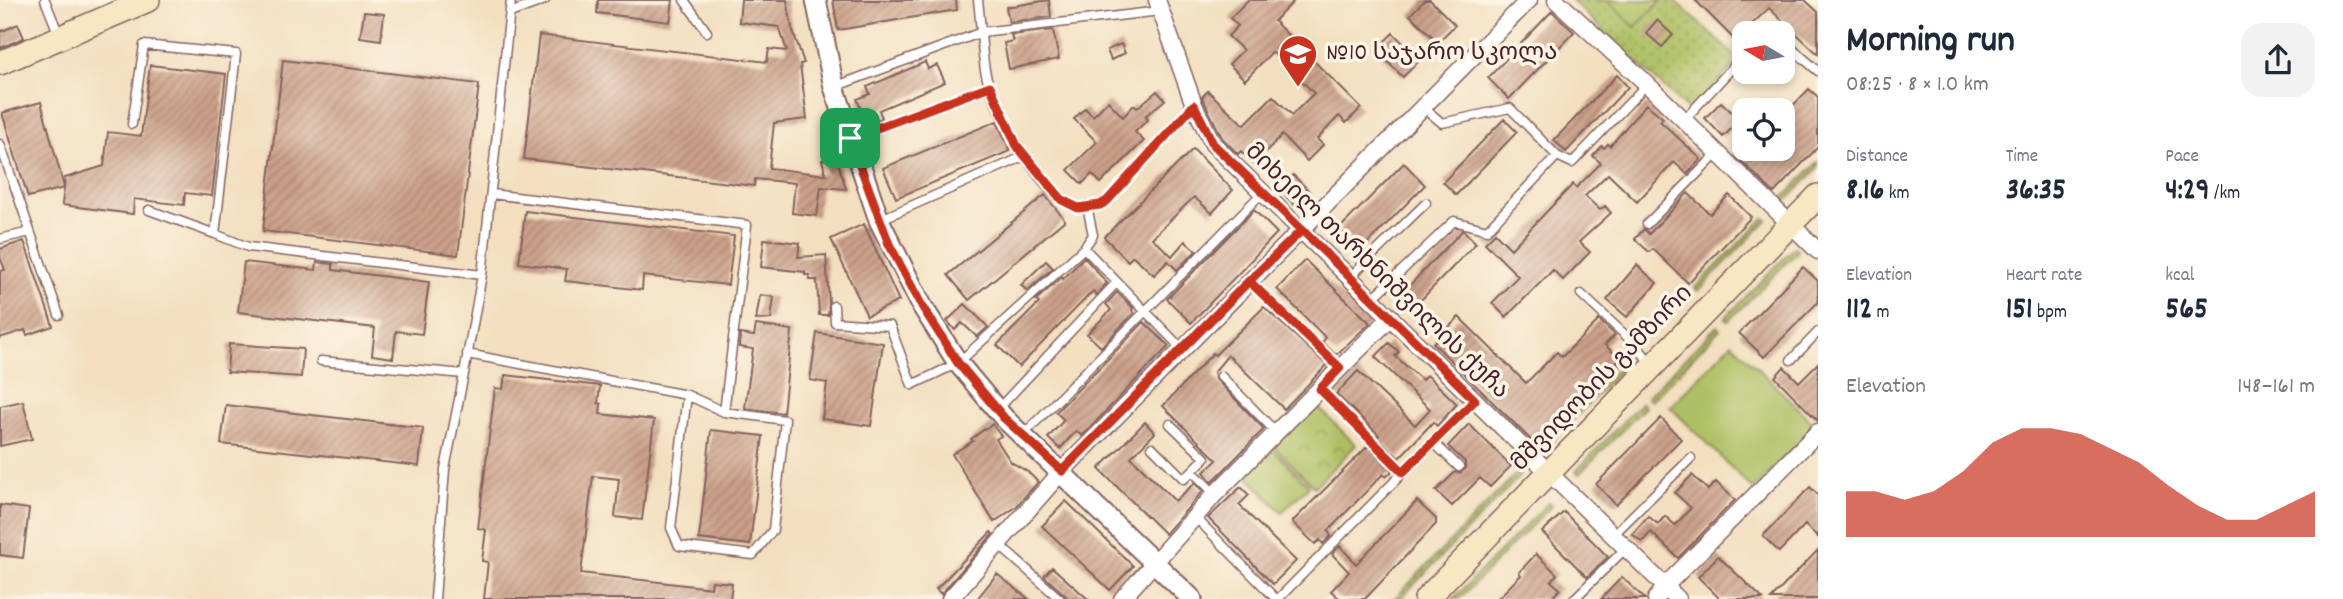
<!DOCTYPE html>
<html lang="en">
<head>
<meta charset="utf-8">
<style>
	:root { --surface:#fff; --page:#f2f2f3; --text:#1f2937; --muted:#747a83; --accent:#c8321e }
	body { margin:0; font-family:Dekko,"Noto Sans Georgian",sans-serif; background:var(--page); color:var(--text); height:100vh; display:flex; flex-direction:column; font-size:26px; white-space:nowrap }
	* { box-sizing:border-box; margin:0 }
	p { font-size:23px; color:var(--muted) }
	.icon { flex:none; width:38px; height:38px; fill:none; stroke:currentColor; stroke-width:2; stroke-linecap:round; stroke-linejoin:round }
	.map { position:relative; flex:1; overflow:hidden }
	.sheet { display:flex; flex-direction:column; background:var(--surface); width:525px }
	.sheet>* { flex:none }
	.needle { width:46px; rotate:280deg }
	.controls { position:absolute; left:1732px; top:21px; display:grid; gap:14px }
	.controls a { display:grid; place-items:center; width:63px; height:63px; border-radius:14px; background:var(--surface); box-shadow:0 4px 10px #0003; font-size:35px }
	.pin { position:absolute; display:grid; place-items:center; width:60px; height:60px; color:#fff; margin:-30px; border-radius:14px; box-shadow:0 4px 10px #0006 }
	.round { display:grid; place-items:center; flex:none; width:74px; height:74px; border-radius:21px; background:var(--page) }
	.headline { display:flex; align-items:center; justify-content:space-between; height:119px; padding:0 28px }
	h1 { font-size:38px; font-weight:800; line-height:52px }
	.stats { display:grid; grid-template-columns:repeat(3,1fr); gap:10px; height:119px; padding:7px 28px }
	.stats div { display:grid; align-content:center }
	.stats b { font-size:30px; font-weight:800 }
	.stats small { font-size:19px; font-weight:400 }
	.stats p { font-size:19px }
	.chart { height:196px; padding:14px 28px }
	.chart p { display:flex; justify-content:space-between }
	.chart svg { width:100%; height:126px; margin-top:7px; fill:var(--accent); opacity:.7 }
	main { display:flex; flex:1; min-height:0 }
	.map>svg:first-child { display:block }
</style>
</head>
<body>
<main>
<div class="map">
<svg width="1818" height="599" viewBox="0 0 1818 599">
	<defs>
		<pattern id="grass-dots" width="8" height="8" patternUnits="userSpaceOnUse" patternTransform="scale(1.75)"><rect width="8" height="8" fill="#aec063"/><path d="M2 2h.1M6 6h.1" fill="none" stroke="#909b52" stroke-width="1.8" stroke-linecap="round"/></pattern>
		<pattern id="park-crowns" width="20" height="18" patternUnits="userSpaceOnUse" patternTransform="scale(1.75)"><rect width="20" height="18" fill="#aec063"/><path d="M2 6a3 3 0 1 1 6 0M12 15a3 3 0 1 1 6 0" fill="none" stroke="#909b52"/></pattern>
		<pattern id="building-hatch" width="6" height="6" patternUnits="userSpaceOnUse" patternTransform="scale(1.75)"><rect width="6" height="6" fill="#cba089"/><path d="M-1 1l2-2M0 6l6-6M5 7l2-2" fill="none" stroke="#a78270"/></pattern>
	</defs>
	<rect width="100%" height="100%" fill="#fcf5e5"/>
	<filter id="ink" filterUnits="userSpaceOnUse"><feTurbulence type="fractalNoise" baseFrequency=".0143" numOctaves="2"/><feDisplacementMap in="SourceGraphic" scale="14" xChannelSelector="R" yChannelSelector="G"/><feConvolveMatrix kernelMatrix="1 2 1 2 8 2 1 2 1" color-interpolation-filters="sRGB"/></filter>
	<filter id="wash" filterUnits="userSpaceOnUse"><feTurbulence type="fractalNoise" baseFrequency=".00686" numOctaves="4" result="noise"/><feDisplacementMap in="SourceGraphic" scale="28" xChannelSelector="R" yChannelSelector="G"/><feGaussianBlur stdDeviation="1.57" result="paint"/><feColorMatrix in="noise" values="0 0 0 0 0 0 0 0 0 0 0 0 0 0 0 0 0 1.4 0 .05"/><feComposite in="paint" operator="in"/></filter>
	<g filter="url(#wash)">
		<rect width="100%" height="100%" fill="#f3dfc0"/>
		<path fill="url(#grass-dots)" stroke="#7c7047" stroke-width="2" d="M1571 0H1607L1635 27 1662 0H1674L1739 60 1690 112Z
			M1818 162V168L1785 202 1782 199Z
			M1764 218 1767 220 1698 291 1695 288Z
			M1795 247 1798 251 1728 321 1725 318Z
			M1717 326 1720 329 1651 401 1647 397Z
			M1625 361 1628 363 1542 453 1539 450Z
			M1641 403 1645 407 1579 474 1576 471Z
			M1517 473 1520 476 1400 599H1394Z
			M1549 502 1552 505 1459 599H1453Z"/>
		<path fill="url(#park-crowns)" stroke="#7c7047" stroke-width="2" d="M1314 403 1356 445 1314 487 1272 444Z"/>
		<path fill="#aec063" stroke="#7c7047" stroke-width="2" d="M1607 0H1662L1635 27Z
			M1732 343 1816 426 1753 489 1670 407Z
			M1273 449 1309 486 1282 512 1246 475Z"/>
		<g id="blocks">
			<path fill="url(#building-hatch)" d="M598 0H673L670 22 597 13Z
				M741 0H787L792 28 804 63 800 64 807 119 774 123 769 168 826 175 822 160 836 156 846 189 821 187 817 216 792 213 795 183 755 179 754 186 524 159 539 35 767 62 769 49 787 51 779 27 739 22Z
				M833 0H956L957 10 838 30Z
				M1049 0 1051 17 1009 22 1006 7Z
				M1248 0H1295L1274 21 1361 108 1346 123 1339 116 1317 139 1323 145 1307 161 1282 135 1254 164 1241 151 1238 154 1222 138 1204 101 1202 97 1208 91 1244 125 1273 96 1292 115 1314 93 1272 52 1245 80 1229 64 1243 50 1228 36 1238 26 1230 18Z
				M1425 0H1430L1455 25 1438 42 1410 15Z
				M1695 0H1805L1818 12V54L1769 8 1735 40Z
				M1552 11 1574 32 1509 99 1488 78Z
				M364 12 384 14 381 40 360 37Z
				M1657 20 1673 35 1662 47 1646 33Z
				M18 24 24 38 0 48V32Z
				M1053 30 1059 59 1009 69 1004 43 1013 41 1011 35Z
				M1393 33 1420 60 1403 77 1376 50Z
				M1121 44 1125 53 1111 60 1107 50Z
				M283 60 479 84 458 255 263 231Z
				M925 62 928 69 937 65 945 82 879 110 882 118 867 124 857 99 870 94 867 87Z
				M150 65 226 74 212 196 185 193 184 205 134 199 133 214 62 205 64 188 28 197 2 113 41 102 64 187 65 178 104 166 108 132 141 136Z
				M1617 75 1628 87 1566 152 1554 140Z
				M1809 89 1818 97V147L1774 193 1741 161 1752 149H1783V116Z
				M1157 91 1165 100 1145 116 1148 119 1135 132 1144 141 1101 183 1092 174 1082 184 1068 170 1097 142 1074 119 1085 108 1093 116 1108 101 1123 117 1134 105 1137 108Z
				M1721 102 1740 120 1723 137 1705 118Z
				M1646 104 1663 118 1660 121 1701 159 1687 174 1674 162 1637 202 1608 174 1585 196 1600 210 1605 206 1611 213 1579 242 1590 252 1563 280 1553 270 1506 317 1492 303 1518 276 1485 243 1495 233 1511 249 1573 184 1576 188 1601 163 1593 156 1602 146 1604 148 1608 144 1610 146Z
				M1504 119 1517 132 1456 195 1443 182Z
				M997 121 1010 151 896 198 883 168Z
				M1193 149 1233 190 1212 213 1194 197 1152 238 1172 256 1185 241 1196 251 1177 270 1168 261 1154 275 1133 256 1128 261 1104 237Z
				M1404 163 1425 185 1361 250 1339 229Z
				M1293 175 1311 193 1297 207 1279 189Z
				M1688 193 1710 214 1729 195 1751 217 1688 283 1653 249 1649 252 1635 239 1644 229 1649 234Z
				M1045 195 1065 220 969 300 948 275Z
				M1254 210 1277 233 1191 323 1167 299Z
				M525 211 734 236 728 285 643 276 642 290 565 281 567 269 519 263Z
				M864 224 899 301 867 316 831 239Z
				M1463 230 1476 243 1416 305 1403 292Z
				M764 239 800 243 798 257 826 255 829 302 828 315H819L817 280H810L809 275H805V272L761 267Z
				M24 241 53 326 27 335 25 330 0 338V271L5 270 0 257V249Z
				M1084 257 1107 283 1096 295 1093 291 1019 367 997 345 1039 303 1036 300 1062 277 1063 279Z
				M1305 260 1370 323 1336 355 1322 342 1326 338 1277 289Z
				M1046 261 1053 268 1027 291 1021 285Z
				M244 262 316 270 317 262 333 264V270L429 282 422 334 396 331 393 358 372 355 375 328 238 312Z
				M1637 265 1657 283 1627 317 1607 300Z
				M1803 267 1818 281V302L1764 357 1739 333Z
				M1117 292 1133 308 1132 310 1134 313 1101 347 1087 334 1111 310 1106 304Z
				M760 295 774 297 771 319 756 320Z
				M965 304 988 327 977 337 962 323 955 330 947 321Z
				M1264 307 1327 365 1284 409 1228 355 1214 372 1215 378 1264 429 1212 482 1204 472 1217 460 1163 406 1213 353 1215 355Z
				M1459 317 1526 383 1557 352 1562 357 1599 320 1615 335 1605 345 1620 359 1540 444 1536 441 1534 443 1433 343Z
				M1144 322 1169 346 1082 436 1076 431 1060 449 1048 438 1064 420 1056 412Z
				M756 325 792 330 783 413 745 408 753 349 739 347 740 334 754 336Z
				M817 333 883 343 871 426 822 419 827 383 810 380Z
				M1389 343 1399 352 1395 356 1422 380 1427 375 1457 404 1437 426 1433 422 1399 458 1377 437 1379 435 1336 394 1358 371 1415 425 1430 409 1375 357Z
				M229 344 303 349 301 377 227 372Z
				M1818 363V421L1775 377 1784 367 1799 382Z
				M505 375 600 386 598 403 601 404 600 414 654 420 642 520 615 517 619 479 593 476 581 573 711 588 712 581 732 583 730 599H484L488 562 482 561 486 530 478 528 495 388 503 389Z
				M23 401 32 439 0 446V406Z
				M226 405 423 428 419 466 221 444Z
				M1661 418 1681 439 1616 505 1596 484Z
				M1145 422 1155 433 1131 457 1175 501 1195 483 1203 491 1165 534 1099 469Z
				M992 424 1001 436 996 439 1011 462 1028 472 1038 482 1016 507 994 522 952 454 973 441 971 439Z
				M1469 424 1511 466 1490 487 1480 478 1452 506 1436 491 1455 472 1460 473 1465 469V462L1448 446Z
				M711 430 763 436 750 545 699 539Z
				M1368 446 1392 471 1386 477 1383 474 1328 531 1331 536 1323 544 1320 540 1315 544 1292 522Z
				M1692 475 1708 490 1716 482 1735 500 1678 558 1651 532 1642 542 1632 534 1648 516 1658 524 1665 516 1675 525 1691 508 1675 493Z
				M1241 487 1249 495 1239 505 1296 561 1273 584 1208 518Z
				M1810 487 1818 495V537L1805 525 1779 552 1763 536Z
				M1066 501 1133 566 1110 590 1042 526Z
				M1417 501 1436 519V524L1365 599H1340L1331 591 1349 572 1332 554 1340 546 1356 564Z
				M0 505 29 509 23 558 0 555Z
				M1564 512 1608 557 1587 577 1542 532Z
				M991 532 993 534 941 594 936 589Z
				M1818 550V599H1771Z
				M1536 554 1557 574 1551 581 1560 589 1551 599H1497L1521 575 1519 572Z
				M1718 556 1763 599H1720L1698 577Z
				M1052 567 1088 599H1069L1066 596 1044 576Z
				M997 574 1029 599H977Z
				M1622 577 1645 599H1601Z"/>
		</g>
	</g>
	<g filter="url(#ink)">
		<use href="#blocks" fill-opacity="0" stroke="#85625f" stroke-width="2"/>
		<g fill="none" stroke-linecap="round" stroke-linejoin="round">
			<g stroke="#85625f" stroke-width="11">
				<path id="service" d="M45 0 59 35
					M684 0 707 32
					M978 0C981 23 981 47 985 70 991 105 1041 197 1076 207 1085 210 1099 205 1107 201L1194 105
					M510 13 545 0
					M1783 41 1818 71
					M834 87 982 32 1160 11
					M1423 107 1442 123 1510 108 1557 156
					M1684 120 1745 54
					M132 124 144 45 236 54 215 234 248 247 482 275
					M853 137 990 86
					M0 144 59 315
					M491 194 747 225 724 412
					M149 210 215 234
					M879 220 1025 156
					M1647 224 1718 153
					M0 239 30 232
					M1084 248 1182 349
					M1350 277 1426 203
					M1249 281 1340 368
					M1581 294 1637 346 1651 364
					M1372 299 1454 221 1487 230 1557 156 1572 163 1647 84
					M834 306 835 322 890 326 912 385 958 363 1084 248 1093 235 1087 206
					M467 354 687 395 724 412 785 420 773 530 753 555 679 546 671 528 687 395
					M1791 360 1818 332
					M321 361 464 374 482 275 511 0
					M1221 376 1276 432
					M1320 389 1403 472
					M997 410 1117 282
					M1170 424 1205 458 1192 471
					M1023 435 1262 193
					M1433 442 1459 467
					M1152 447 1184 479 1192 471 1215 494
					M1195 517 1276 599
					M1613 535 1691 458
					M999 545 1060 599
					M435 599 445 469 464 374
					M1278 599 1475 400
					M1574 599 1626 548"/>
			</g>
			<g stroke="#85625f" stroke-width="19">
				<path id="minor" d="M1157 0 1194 105 1213 144 1678 599
					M1556 0 1647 84 1818 251
					M950 599 1062 471 1529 0
					M1122 599 1215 494 1391 317
					M1656 599 1669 582 1818 432"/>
			</g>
			<g stroke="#85625f" stroke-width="23">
				<path id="tertiary" d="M816 0 834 87 879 220 922 306 958 363 1004 418 1192 599"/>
			</g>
			<g stroke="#85625f" stroke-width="26">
				<path id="secondary" d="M0 63 148 0
					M1426 599 1818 196"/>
			</g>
			<use href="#service" stroke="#fff" stroke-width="8"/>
			<use href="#minor" stroke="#fff" stroke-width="16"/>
			<use href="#tertiary" stroke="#fff" stroke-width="19"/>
			<use href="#secondary" stroke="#f7e8c3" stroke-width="23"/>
		</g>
	</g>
	<g fill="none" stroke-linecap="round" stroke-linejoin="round" filter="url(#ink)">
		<g stroke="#fff" stroke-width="14">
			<path id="route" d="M850 138 889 244 922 306 958 363 1004 418 1062 471 1249 281 1302 230 1475 400 1403 472 1320 389 1340 368 1249 281 1302 230 1213 144 1194 105 1107 201 1100 205 1078 208 1062 200 1017 146 990 86 850 138"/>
		</g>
		<use href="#route" stroke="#c8321e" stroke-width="9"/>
	</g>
	<defs>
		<g id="school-pin" transform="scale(2.0125)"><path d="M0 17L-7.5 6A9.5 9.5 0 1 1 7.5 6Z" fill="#c8321e" stroke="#fcf5e5"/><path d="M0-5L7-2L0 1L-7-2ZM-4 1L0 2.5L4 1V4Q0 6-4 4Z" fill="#fff"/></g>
	</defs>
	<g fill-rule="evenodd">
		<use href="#school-pin" x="1298" y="54"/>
	</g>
	<g text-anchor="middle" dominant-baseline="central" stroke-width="7" stroke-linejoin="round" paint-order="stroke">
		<g font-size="24" fill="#4a1f2b" stroke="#fcf5e5" text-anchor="start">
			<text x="1325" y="54">№10 საჯარო სკოლა</text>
		</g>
		<g font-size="24" fill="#4a1f2b" stroke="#fcf5e5">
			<text transform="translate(1376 272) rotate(44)">მიხეილ თარხნიშვილის ქუჩა</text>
			<text transform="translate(1603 379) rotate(-46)">მშვიდობის გამზირი</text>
		</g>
	</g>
</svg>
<div class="controls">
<a><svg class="needle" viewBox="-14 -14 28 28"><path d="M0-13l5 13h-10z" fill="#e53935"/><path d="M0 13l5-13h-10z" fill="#747a83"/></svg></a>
<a><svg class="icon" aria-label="locate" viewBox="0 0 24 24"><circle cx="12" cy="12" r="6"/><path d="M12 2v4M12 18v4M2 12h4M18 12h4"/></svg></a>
</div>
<div class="pin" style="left:850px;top:138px;background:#1e9e55"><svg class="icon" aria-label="arrive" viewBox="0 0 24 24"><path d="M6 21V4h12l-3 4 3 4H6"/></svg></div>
</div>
<section class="sheet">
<div class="headline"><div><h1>Morning run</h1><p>08:25 · 8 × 1.0 km</p></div><a class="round"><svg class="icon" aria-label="share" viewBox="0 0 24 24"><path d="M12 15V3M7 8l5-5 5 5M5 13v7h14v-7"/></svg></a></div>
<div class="stats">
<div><p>Distance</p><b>8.16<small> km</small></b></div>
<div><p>Time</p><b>36:35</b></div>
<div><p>Pace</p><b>4:29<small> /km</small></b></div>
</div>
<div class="stats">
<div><p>Elevation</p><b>112<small> m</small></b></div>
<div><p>Heart rate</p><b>151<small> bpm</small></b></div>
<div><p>kcal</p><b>565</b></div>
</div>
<div class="chart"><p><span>Elevation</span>148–161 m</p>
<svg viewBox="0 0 160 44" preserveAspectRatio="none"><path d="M0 44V28L10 28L20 31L30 28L40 21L50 11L60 6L70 6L80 8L90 13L100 18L110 26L120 33L130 38L140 38L150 33L160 28V44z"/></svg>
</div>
</section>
</main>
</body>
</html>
